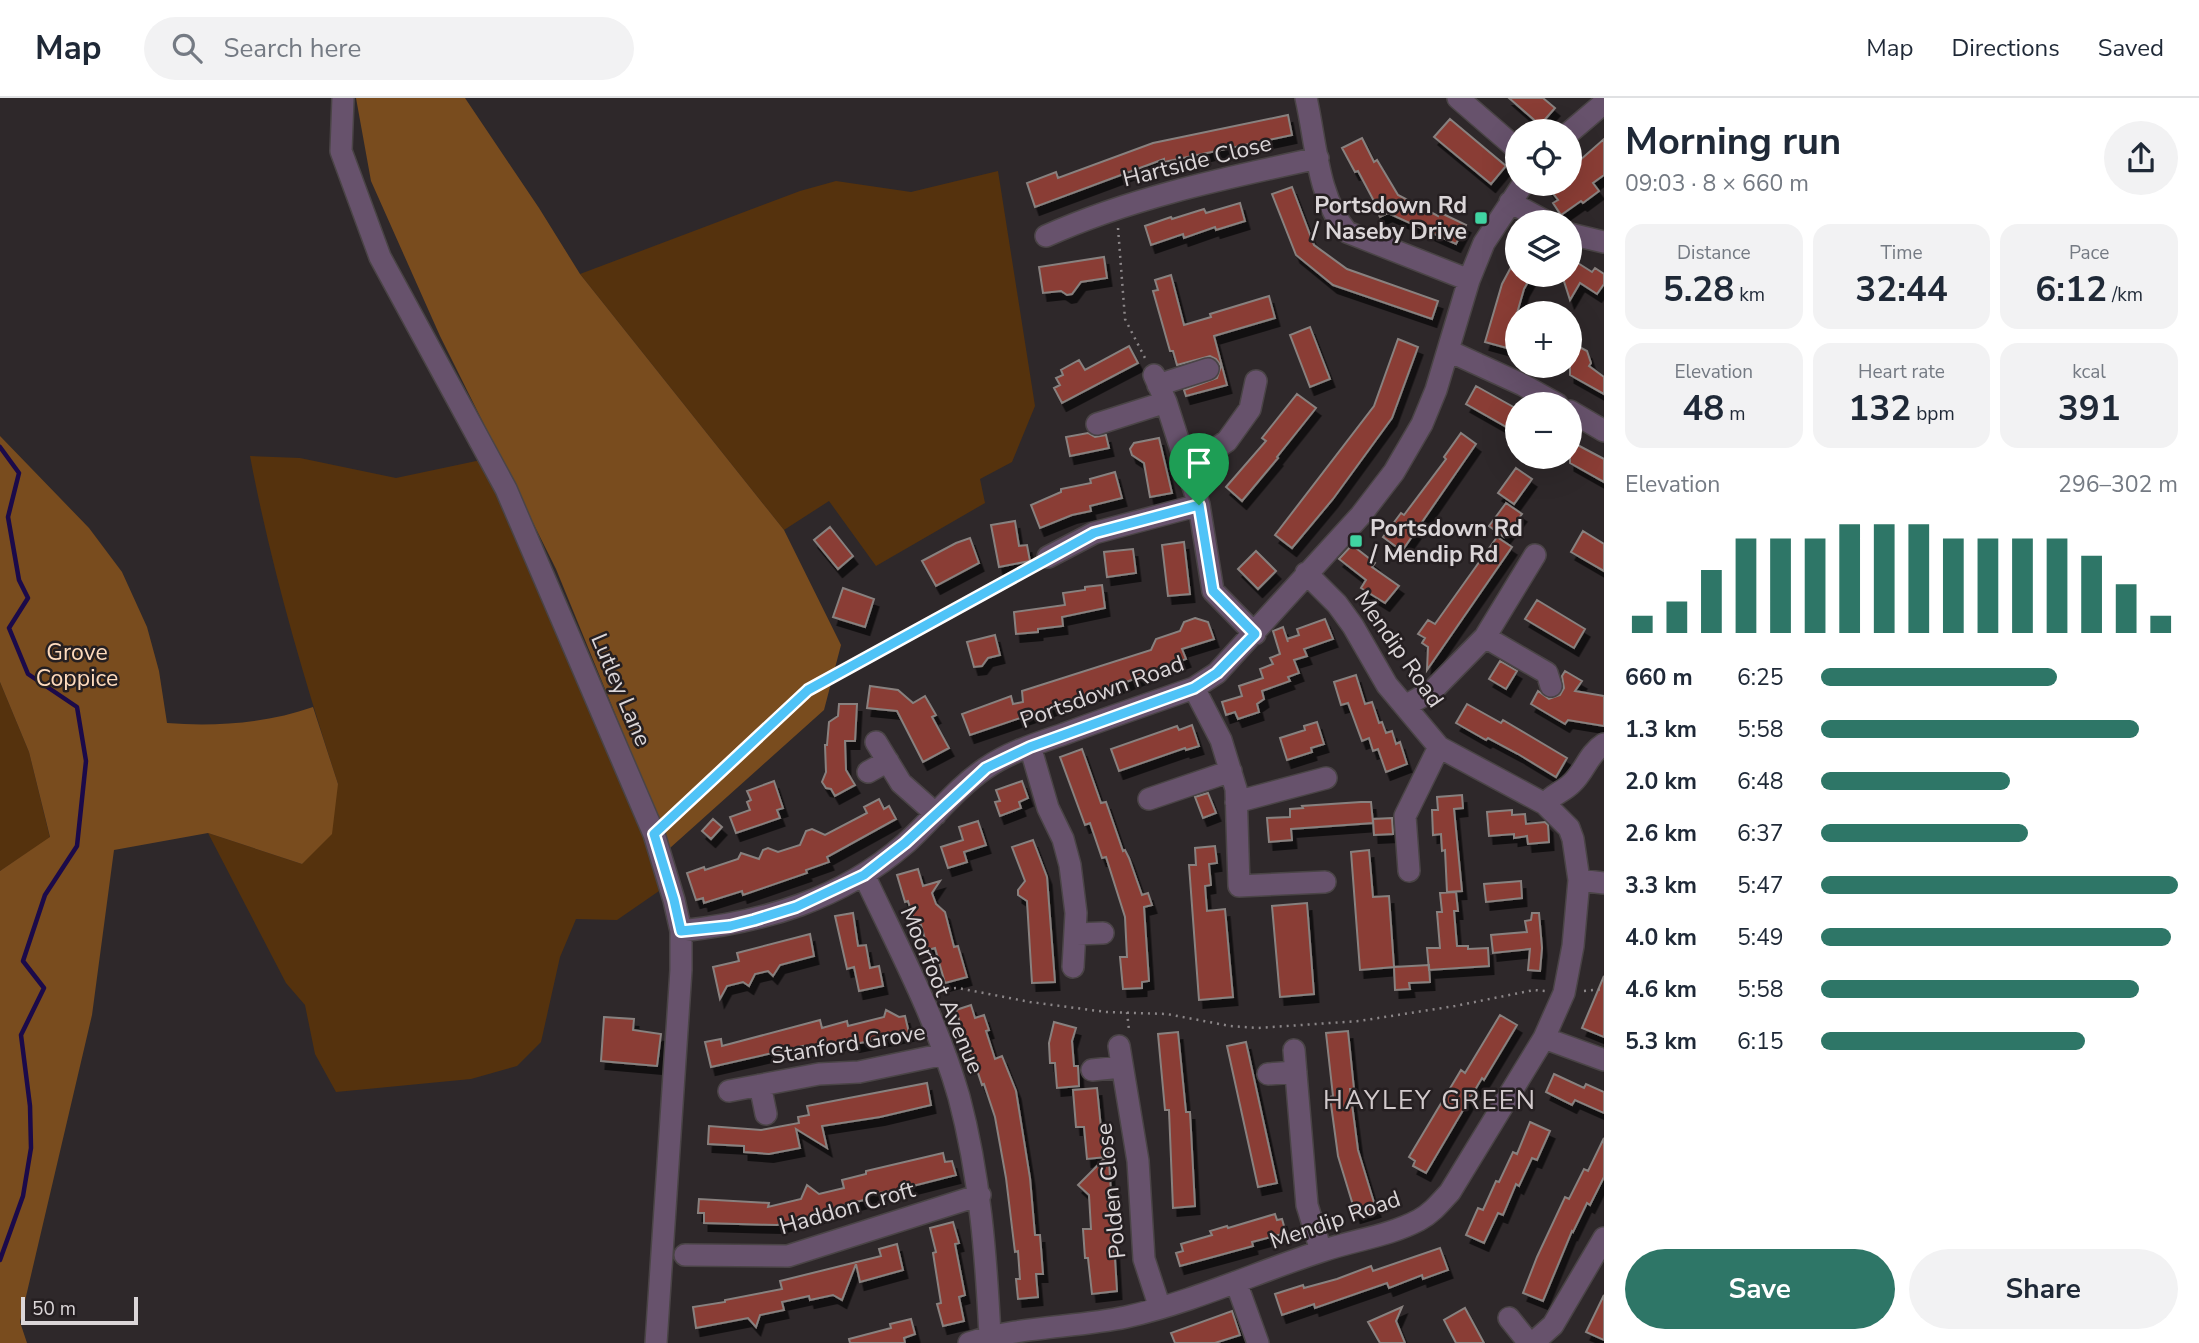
<!DOCTYPE html>
<html lang="en">
<head>
<meta charset="utf-8">
<style>
	:root { --surface:#fff; --page:#f2f2f3; --text:#1f2937; --muted:#747a83; --line:#e0e1e3; --accent:#2e7667 }
	body { margin:0; font-family:"Nunito Sans",sans-serif; background:var(--page); color:var(--text); height:100vh; display:flex; flex-direction:column; font-size:26px; white-space:nowrap }
	* { box-sizing:border-box; margin:0 }
	p { font-size:23px; color:var(--muted) }
	.icon { flex:none; width:38px; height:38px; fill:none; stroke:currentColor; stroke-width:2; stroke-linecap:round; stroke-linejoin:round }
	.map { position:relative; flex:1; overflow:hidden }
	.side { display:flex; flex-direction:column; background:var(--surface); width:595px }
	.side>* { flex:none }
	.tools { position:absolute; left:1505px; top:21px; display:grid; gap:14px }
	.tools a { display:grid; place-items:center; width:77px; height:77px; border-radius:50%; background:var(--surface); box-shadow:0 7px 28px #0002; font-size:35px }
	.scale { position:absolute; left:21px; bottom:18px; width:117px; box-sizing:border-box; padding-left:7px; border:4px solid #dbd6d8; border-top:0; font-size:19px; line-height:24px; white-space:nowrap; color:#dbd6d8; -webkit-text-stroke:5px #251f21; paint-order:stroke }
	.pin { position:absolute; display:grid; place-items:center; width:60px; height:60px; color:#fff; margin:-72px -30px; border-radius:50% 50% 50% 0; rotate:-45deg; box-shadow:0 0 7px #0007 }
	.pin .icon { rotate:45deg }
	.round { display:grid; place-items:center; flex:none; width:74px; height:74px; border-radius:37px; background:var(--page) }
	.head { display:flex; align-items:center; justify-content:space-between; height:119px; padding:0 21px }
	h1 { font-size:38px; font-weight:700; line-height:52px }
	.stats { display:grid; grid-template-columns:repeat(3,1fr); gap:10px; height:119px; padding:7px 21px }
	.stats div { display:grid; align-content:center; border-radius:18px; background:var(--page); text-align:center }
	.stats b { font-size:35px; font-weight:700 }
	.stats small { font-size:19px; font-weight:400 }
	.stats p { font-size:19px }
	.chart { height:196px; padding:14px 21px }
	.chart p { display:flex; justify-content:space-between }
	.chart svg { width:100%; height:126px; margin-top:7px; stroke:var(--accent); stroke-width:6 }
	.action { display:flex; gap:14px; margin-top:auto; padding:14px 21px }
	.action a { flex:1; height:80px; border-radius:42px; background:var(--accent); color:#fff; font-size:28px; font-weight:700; line-height:80px; text-align:center }
	.action a+a { background:var(--page); color:var(--text) }
	ul { padding:0 21px; list-style:none; font-size:23px }
	li { display:grid; grid-template-columns:112px 84px 1fr; align-items:center; height:52px }
	li i { height:18px; border-radius:9px; background:var(--accent) }
	header { display:flex; align-items:center; gap:42px; box-sizing:border-box; height:98px; padding:0 35px; background:var(--surface); border-bottom:2px solid var(--line) }
	header strong { font-size:33px }
	nav { display:flex; gap:38px; margin-inline-start:auto; font-size:24px }
	.search { width:490px; height:63px; background:var(--page); display:flex; align-items:center; gap:18px; box-sizing:border-box; padding:0 24px; border-radius:38px; color:var(--muted); font-size:26px }
	main { display:flex; flex:1; min-height:0 }
	.map>svg:first-child { display:block }
</style>
</head>
<body>
<header>
<strong>Map</strong>
<div class="search"><svg class="icon" aria-label="search" viewBox="0 0 24 24"><circle cx="10" cy="10" r="6"/><path d="M15 15l6 6"/></svg>Search here</div>
<nav><a>Map</a><a>Directions</a><a>Saved</a></nav>
</header>
<main>
<div class="map">
<svg width="1604" height="1245" viewBox="0 0 1604 1245">
	<defs>
		<filter id="shadow"><feDropShadow dx="4.5" dy="8" stdDeviation="0" flood-color="#0009"/></filter>
	</defs>
	<rect width="100%" height="100%" fill="#2e282a"/>
	<path fill="#55320d" d="M998 73 1035 308 1012 364 980 381 985 405 876 468 829 403 784 432 580 176 800 93 836 83 911 94Z
		M250 358 300 360 396 380 481 362 564 536 648 733 659 793 617 822 576 821 560 859 541 944 517 968 471 981 336 994 315 956 305 907 286 885 208 735 302 766 338 686C303 578 271 469 250 358Z
		M0 584 29 654 50 740 0 773Z"/>
	<path fill="#794c1e" d="M356 0H465L539 110 580 176 784 432 841 547 824 612 670 750 556 471 440 238 371 83Z
		M0 338 89 430 122 474 147 529 159 573 167 625C215 629 268 625 313 609L338 686 332 736 302 766 208 735 114 752 92 917 20 1224 27 1245H0V773L50 739 29 654 0 584Z"/>
	<g fill="none" stroke-linecap="round" stroke-linejoin="round">
		<path stroke="#1b0a4a" stroke-width="4.5" d="M0 349 19 375 8 419 19 482 28 500 9 530 28 576 77 609 86 663 77 748 45 797 23 863 44 890 21 937 30 1008 31 1050 23 1098 0 1162"/>
	</g>
	<path fill="#8a3d34" stroke="#88817f" stroke-width="2" filter="url(#shadow)" d="M1509 0H1543L1555 10 1540 27Z
		M1288 17 1292 37 1164 64V61L1035 109 1027 85 1056 74 1058 80 1153 45Z
		M1450 21 1506 68 1491 86 1434 39Z
		M1362 40 1374 64 1377 62 1398 97 1438 118 1439 114 1466 127 1456 146 1388 115 1380 119 1373 106 1375 105 1358 73 1355 74 1342 50Z
		M1604 41V77L1593 85 1599 93 1583 105 1581 103 1561 117 1553 105 1558 102 1546 86H1570V71Z
		M1292 89 1314 147 1347 171 1438 203 1432 221 1333 187 1296 157 1272 96Z
		M1240 105 1245 123 1216 132 1215 129 1184 140 1183 136 1151 147 1145 128 1171 119 1172 121 1204 111 1206 115Z
		M1517 158V177H1532L1524 191 1507 250 1485 244 1502 186Z
		M1104 159 1107 180 1081 184 1072 196 1067 197 1061 193 1043 195 1039 169Z
		M1570 160 1592 174 1595 170 1604 176V186L1597 196 1580 185 1570 202 1562 177H1570Z
		M1171 177 1184 227 1211 219 1210 216 1269 198 1275 220 1214 238 1227 287 1186 298 1184 292 1217 280 1221 268 1216 261 1210 258 1177 267 1173 253H1170L1153 193 1158 192 1155 182Z
		M1310 229 1330 281 1310 289 1290 237Z
		M1398 241 1418 249 1392 320 1333 401 1292 450 1275 437 1374 308Z
		M1570 244 1587 253 1591 265 1589 268 1604 279V296L1570 277Z
		M1129 248 1138 265 1062 305 1054 290 1060 287 1056 280 1063 277 1061 272 1079 262 1085 272Z
		M1476 288 1517 311V335L1466 306Z
		M1297 296 1316 310 1277 359 1278 360 1242 403 1226 389 1266 343 1262 340Z
		M1088 335 1095 339 1106 337 1109 350 1070 358 1066 339Z
		M1461 335 1476 346 1402 453 1383 439 1401 415 1404 417 1446 361 1444 359Z
		M1159 340 1172 395 1150 399 1144 365 1132 357 1130 351 1134 345Z
		M1570 343 1604 361V384L1570 365Z
		M1516 370 1532 381 1514 406 1498 395Z
		M1115 374 1122 400 1090 408 1091 413 1072 417 1040 430 1031 407 1061 394V391L1091 385 1090 381Z
		M1506 405 1522 416 1504 439 1489 428Z
		M1015 423 1019 448 1027 447 1030 463 999 469 991 427Z
		M830 429 853 458 838 471 814 442Z
		M1583 433 1604 446V473L1571 454Z
		M1497 439 1512 449 1427 572 1428 549 1422 545 1425 540 1418 536 1428 522 1435 526Z
		M970 440 979 465 936 488 922 463 956 445Z
		M1184 444 1190 496 1168 498 1162 447Z
		M1352 447 1375 465 1372 469 1399 488 1385 505 1361 490 1366 482 1339 461Z
		M1133 451 1136 475 1107 479 1104 454Z
		M1256 453 1276 473 1258 491 1238 471Z
		M1102 487 1105 510 1062 519 1063 528 1038 531V534L1016 536 1014 514 1065 507 1063 495 1085 492V489Z
		M843 490 874 501 865 529 833 519Z
		M1537 502 1585 531 1574 550 1525 521Z
		M1195 520 1208 524 1214 541 1182 551 1186 561 1121 586 970 637 962 616 1011 598 1013 606 1023 604 1022 593 1151 552 1156 541 1180 533 1184 524Z
		M1325 521 1333 541 1304 551 1307 558 1294 562 1299 575 1288 579 1290 583 1262 593 1264 601 1257 606 1259 614 1238 621 1235 614 1226 617 1222 604 1242 598 1239 588 1263 580 1260 571 1273 566 1270 560 1280 556 1273 533 1283 529 1288 544 1287 541 1299 537 1297 531Z
		M995 537 1000 557 988 560 982 568 974 569 967 544Z
		M1500 563 1517 573 1506 591 1489 581Z
		M1565 573 1582 583 1575 593 1604 598V628L1568 622 1565 626 1531 606 1538 593 1549 601 1560 597 1564 590 1562 578Z
		M1356 577 1365 606 1372 604 1379 625 1382 624 1386 635 1392 633 1396 646 1400 644 1407 666 1386 674 1378 651 1373 653 1369 640 1362 643 1348 605 1341 607 1334 584Z
		M870 588 898 592 913 605 925 598 936 617 932 619 949 650 923 664 897 613 867 610Z
		M839 606H857L855 643H845L846 672 855 687 835 698 831 691 826 690 822 684 826 674 825 647H827L829 624 838 618Z
		M1467 606 1501 625 1503 622 1567 660 1556 679 1518 656 1488 640 1486 642 1456 625Z
		M1317 624 1324 646 1311 650 1312 654 1287 662 1280 640 1305 632 1304 628Z
		M1192 627 1199 648 1186 652 1185 650 1119 673 1111 651 1177 628 1179 632Z
		M1082 651 1101 705 1106 704 1123 753 1125 752 1129 760 1142 797 1148 795 1152 807 1144 809 1149 883 1142 884V890L1123 891 1120 859H1127L1125 819 1106 759 1102 760 1090 725 1085 727 1060 659Z
		M774 683 783 710 777 712 780 720 736 735 730 719 750 712 747 704 751 702 747 693Z
		M1022 683 1028 700 1019 704 1021 710 1000 718 995 704 1000 703 996 692Z
		M1208 695 1216 715 1203 720 1195 699Z
		M1462 697 1463 710 1454 711 1462 793 1447 794 1445 752 1442 753 1441 736 1433 737 1432 712H1438L1437 699Z
		M879 701 884 711 889 708 896 721 827 759 829 764 806 772 807 775 743 797 742 793 704 805 703 800 696 802 687 775 704 769 705 772 738 761 741 755 759 761 763 752 768 750 778 754 800 747 806 733 812 731 825 737 867 715 864 709Z
		M1361 704H1371L1373 725 1291 731 1292 742 1269 744 1267 720 1290 719V711L1303 710 1302 708Z
		M1512 712V717L1525 716 1526 726 1545 724 1548 727 1549 744 1528 746 1527 738 1514 740V736L1489 738 1487 714Z
		M1392 720 1393 736 1374 737 1373 721Z
		M713 721 722 729 711 741 702 733Z
		M978 723 986 747 964 754 967 764 948 770 941 749 963 742 959 729Z
		M1033 742 1047 779 1055 884 1032 885 1027 803 1018 797V792L1025 783 1012 749Z
		M1215 748 1217 765 1209 766 1211 787 1205 788 1207 813 1225 811 1233 899 1199 902 1189 767H1196L1195 750Z
		M1369 752 1373 799 1389 798 1394 869 1360 872 1351 754Z
		M918 771 923 788 940 783 932 795 936 806 945 814 954 849 958 848 967 879 945 885 935 850 928 852 921 827 916 828 908 803 905 804 897 777Z
		M1521 783 1522 800 1486 804 1484 786Z
		M1456 794 1458 813H1454L1457 848H1468V851L1488 850 1489 868 1429 872 1427 850H1440L1437 814H1442L1440 795Z
		M1307 805 1314 896 1280 899 1272 808Z
		M853 815 858 848 866 847 870 870 879 868 883 888 859 893 854 869 847 871 835 818Z
		M1532 815H1539L1542 850 1540 873 1528 872 1530 851 1493 855 1491 837 1527 834 1525 823 1531 822Z
		M810 836 814 858 780 867 773 878 768 873 755 876 749 888 743 884 727 888 720 901 713 869 739 863 737 855Z
		M1429 867 1430 884 1409 885 1410 891 1395 892 1394 869Z
		M1604 878V939L1582 930Z
		M971 907 975 920 984 917 989 932 986 933 995 961 1002 958 1016 993 1030 1080 1035 1137H1040L1043 1176H1036L1038 1199 1018 1201 1016 1181H1020L1018 1153 1015 1154 1006 1080 995 1019 984 986 982 987 974 963 972 964 956 912Z
		M886 912 899 919 905 918 909 935 855 946 854 941 830 947V945L803 951V948L711 969 705 944 721 941 722 948 820 922 822 930 847 923 848 928 884 919Z
		M1500 917 1517 927 1484 982 1482 980 1426 1075 1413 1068 1415 1063 1409 1059 1461 972 1465 975Z
		M604 919 634 921 633 932 661 936 657 968 601 963Z
		M1054 924 1076 930 1072 943 1074 968H1078L1079 988 1057 990 1055 965H1050L1049 945Z
		M1348 933 1354 991H1350L1358 1052 1376 1111 1356 1117 1338 1058 1330 999 1333 998 1326 935Z
		M1178 934 1186 1014H1190L1195 1108 1173 1110 1169 1012H1165L1158 936Z
		M1246 944 1277 1085 1258 1089 1227 948Z
		M1554 976 1584 990 1586 986 1604 994V1015L1575 1002 1572 1007 1546 994Z
		M927 985 931 1007 880 1019 822 1028 827 1050 796 1031 800 1050 769 1056 744 1054V1048L708 1046 709 1028 761 1032 799 1025 798 1019 809 1017 807 1008Z
		M1097 990 1101 1030H1107L1117 1193 1092 1196 1088 1160H1085L1083 1131H1091L1089 1097 1078 1087 1106 1059 1087 1061 1084 1029H1076L1073 992Z
		M1530 1024 1550 1033 1537 1062 1532 1060 1519 1088 1516 1086 1503 1117 1498 1115 1484 1145 1466 1137 1478 1110 1483 1112 1496 1083 1499 1084 1513 1054 1517 1056Z
		M1604 1040V1079L1590 1107 1587 1105 1573 1134 1572 1133 1543 1203 1523 1195 1537 1159 1565 1099 1569 1101 1584 1071 1588 1073Z
		M943 1055 945 1064 952 1063 956 1077 897 1092 867 1097 868 1101 844 1107 845 1110 796 1123 777 1127 704 1125V1115H698L699 1101 769 1105 768 1109 801 1101 807 1087 819 1096 844 1090 842 1082 866 1076V1073Z
		M1275 1116 1277 1122 1282 1121 1286 1135 1252 1144 1253 1148 1180 1168 1176 1155 1183 1153 1181 1146 1212 1137 1210 1133 1227 1128 1228 1130Z
		M953 1124 959 1145 955 1146 965 1197 959 1199 964 1223 943 1228 937 1206 941 1205 933 1155 936 1154 930 1130Z
		M897 1146 903 1172 860 1184 856 1166 842 1202 833 1197 810 1202 809 1198 782 1204 784 1212 760 1217 756 1229 748 1220 696 1230 693 1209 725 1204V1202L782 1191 780 1183 881 1158 879 1151Z
		M1440 1150 1448 1172 1423 1181 1422 1177 1389 1190 1387 1185 1315 1210 1314 1206 1282 1217 1275 1196 1303 1187 1304 1190 1337 1181 1371 1168 1373 1173Z
		M1604 1197V1242L1586 1234Z
		M1402 1209 1396 1223 1405 1245H1380L1368 1224Z
		M1465 1210 1484 1245H1456L1444 1222Z
		M1232 1213 1240 1237 1215 1245H1175L1171 1235Z
		M911 1221 915 1236 904 1240 905 1245H850L849 1241 891 1230 890 1226Z"/>
	<g fill="none" stroke-linecap="round" stroke-linejoin="round">
		<g stroke="#4a4446" stroke-width="24">
			<path id="minor" d="M343 0 341 53 380 159 506 391 654 736 674 802 681 833V872L656 1245
				M1306 0C1316 43 1317 99 1347 134L1469 182
				M1458 0 1517 51
				M1570 34 1604 5
				M1510 104 1547 124
				M1570 136 1604 144
				M1046 138C1133 99 1226 80 1318 60
				M1449 253 1523 287 1557 306
				M1154 277 1166 304 1199 407 1213 493 1255 536
				M1158 287 1208 271
				M1570 313 1604 333
				M1097 326 1166 304
				M1185 364 1208 356 1227 343 1250 311 1256 283
				M1048 459 1094 435 1199 407
				M1485 539 1547 575 1551 588
				M1194 590 1221 642 1236 691 1239 788 1325 784
				M1405 608 1432 593 1485 539 1535 457
				M876 644 901 685 936 716
				M1030 648 1048 710 1063 741 1070 767 1076 815 1073 869
				M868 674 888 663
				M1149 701 1231 673
				M1236 704 1326 680
				M1545 706C1553 696 1563 694 1572 685 1585 673 1588 656 1604 646
				M1409 773 1405 718 1439 649
				M864 777C898 849 937 922 959 999 980 1078 986 1157 990 1238
				M1579 782 1604 785
				M681 833C764 824 840 802 905 746 932 722 956 690 986 670 1009 654 1038 645 1064 636 1107 620 1151 605 1194 590L1217 575 1361 417 1394 374 1422 326 1436 292 1469 182 1484 145 1523 86
				M1077 836 1103 835
				M1544 940 1604 962
				M1119 948 1138 1063 1144 1161 1160 1210
				M1294 952 1307 1107 1321 1153
				M1092 972 1121 969
				M1268 976 1296 974
				M760 987 766 1016
				M729 993 819 976 859 974 945 956
				M685 1157 788 1158 980 1097
				M1236 1184 1258 1245
				M1509 1220 1529 1245
				M969 1245C1019 1228 1074 1230 1126 1219 1193 1204 1257 1174 1322 1153 1354 1142 1389 1138 1419 1122 1432 1115 1440 1105 1450 1094L1544 940 1564 895 1573 848 1579 782 1573 741 1569 730 1545 706 1439 649 1387 587 1353 528 1337 506 1306 475
				M1533 1245 1553 1227 1604 1140"/>
		</g>
		<path stroke="#8b8688" stroke-width="2.5" stroke-dasharray="2 5" stroke-linecap="butt" d="M1118 130 1125 221 1146 262
			M668 723 808 591 1032 468
			M940 891 958 890 1030 904 1106 914 1167 916 1230 928 1258 930 1359 923 1455 908 1534 892 1546 893
			M1584 893 1604 891
			M1127 914 1129 932"/>
		<use href="#minor" stroke="#67526c" stroke-width="21"/>
	</g>
	<g fill="none" stroke-linecap="round" stroke-linejoin="round">
		<g stroke="#fff" stroke-width="14">
			<path id="route" d="M1199 407 1213 493 1255 536 1217 575 1194 590 1030 649 986 670 905 745 864 777 796 809 754 822 730 828 681 833 674 802 654 736 808 592 1094 435Z"/>
		</g>
		<use href="#route" stroke="#4fc3f7" stroke-width="9"/>
	</g>
	<g fill="#40d4a2" stroke="#251f21" stroke-width="2.5">
		<rect x="1474" y="113" width="14" height="14" rx="3.5"/>
		<rect x="1349" y="436" width="14" height="14" rx="3.5"/>
	</g>
	<g text-anchor="middle" dominant-baseline="central" stroke-width="5" stroke-linejoin="round" paint-order="stroke">
		<g font-size="23" fill="#dbd6d8" stroke="#251f21">
			<text transform="translate(1197 63) rotate(-14)">Hartside Close</text>
			<text transform="translate(1399 551) rotate(55)">Mendip Road</text>
			<text transform="translate(621 592) rotate(67)">Lutley Lane</text>
			<text transform="translate(1102 594) rotate(-20)">Portsdown Road</text>
			<text transform="translate(942 892) rotate(67)">Moorfoot Avenue</text>
			<text transform="translate(848 946) rotate(-9)">Stanford Grove</text>
			<text transform="translate(1111 1093) rotate(-96)">Polden Close</text>
			<text transform="translate(847 1110) rotate(-16)">Haddon Croft</text>
			<text transform="translate(1335 1122) rotate(-19)">Mendip Road</text>
		</g>
		<g font-size="23" font-weight="bold" fill="#dbd6d8" stroke="#251f21" text-anchor="end">
			<text x="1467" y="107">Portsdown Rd<tspan x="1467" dy="26">/ Naseby Drive</tspan></text>
			<text x="1370" y="430" text-anchor="start">Portsdown Rd<tspan x="1370" dy="26">/ Mendip Rd</tspan></text>
		</g>
		<g font-size="23" fill="#fedbbd" stroke="#251f21">
			<text x="77" y="554">Grove<tspan x="77" dy="26">Coppice</tspan></text>
		</g>
		<g font-size="26" letter-spacing="2" fill="#d2cacc" stroke="#251f21">
			<text x="1430" y="1002">HAYLEY GREEN</text>
		</g>
	</g>
</svg>
<div class="tools">
<a><svg class="icon" aria-label="locate" viewBox="0 0 24 24"><circle cx="12" cy="12" r="6"/><path d="M12 2v4M12 18v4M2 12h4M18 12h4"/></svg></a>
<a><svg class="icon" aria-label="layers" viewBox="0 0 24 24"><path d="M12 4l9 5-9 5-9-5zM3 14l9 5 9-5"/></svg></a>
<a>+</a>
<a>−</a>
</div>
<div class="scale">50 m</div>
<div class="pin" style="left:1199px;top:407px;background:#1e9e55"><svg class="icon" aria-label="arrive" viewBox="0 0 24 24"><path d="M6 21V4h12l-3 4 3 4H6"/></svg></div>
</div>
<section class="side">
<div class="head"><div><h1>Morning run</h1><p>09:03 · 8 × 660 m</p></div><a class="round"><svg class="icon" aria-label="share" viewBox="0 0 24 24"><path d="M12 15V3M7 8l5-5 5 5M5 13v7h14v-7"/></svg></a></div>
<div class="stats">
<div><p>Distance</p><b>5.28<small> km</small></b></div>
<div><p>Time</p><b>32:44</b></div>
<div><p>Pace</p><b>6:12<small> /km</small></b></div>
</div>
<div class="stats">
<div><p>Elevation</p><b>48<small> m</small></b></div>
<div><p>Heart rate</p><b>132<small> bpm</small></b></div>
<div><p>kcal</p><b>391</b></div>
</div>
<div class="chart"><p><span>Elevation</span>296–302 m</p>
<svg viewBox="0 0 160 44" preserveAspectRatio="none"><path d="M5 44V38M15 44V33M25 44V22M35 44V11M45 44V11M55 44V11M65 44V6M75 44V6M85 44V6M95 44V11M105 44V11M115 44V11M125 44V11M135 44V17M145 44V27M155 44V38"/></svg>
</div>
<ul>
<li><b>660 m</b>6:25<i style="width:66%"></i></li>
<li><b>1.3 km</b>5:58<i style="width:89%"></i></li>
<li><b>2.0 km</b>6:48<i style="width:53%"></i></li>
<li><b>2.6 km</b>6:37<i style="width:58%"></i></li>
<li><b>3.3 km</b>5:47<i style="width:100%"></i></li>
<li><b>4.0 km</b>5:49<i style="width:98%"></i></li>
<li><b>4.6 km</b>5:58<i style="width:89%"></i></li>
<li><b>5.3 km</b>6:15<i style="width:74%"></i></li>
</ul>
<div class="action"><a>Save</a><a>Share</a></div>
</section>
</main>
</body>
</html>
